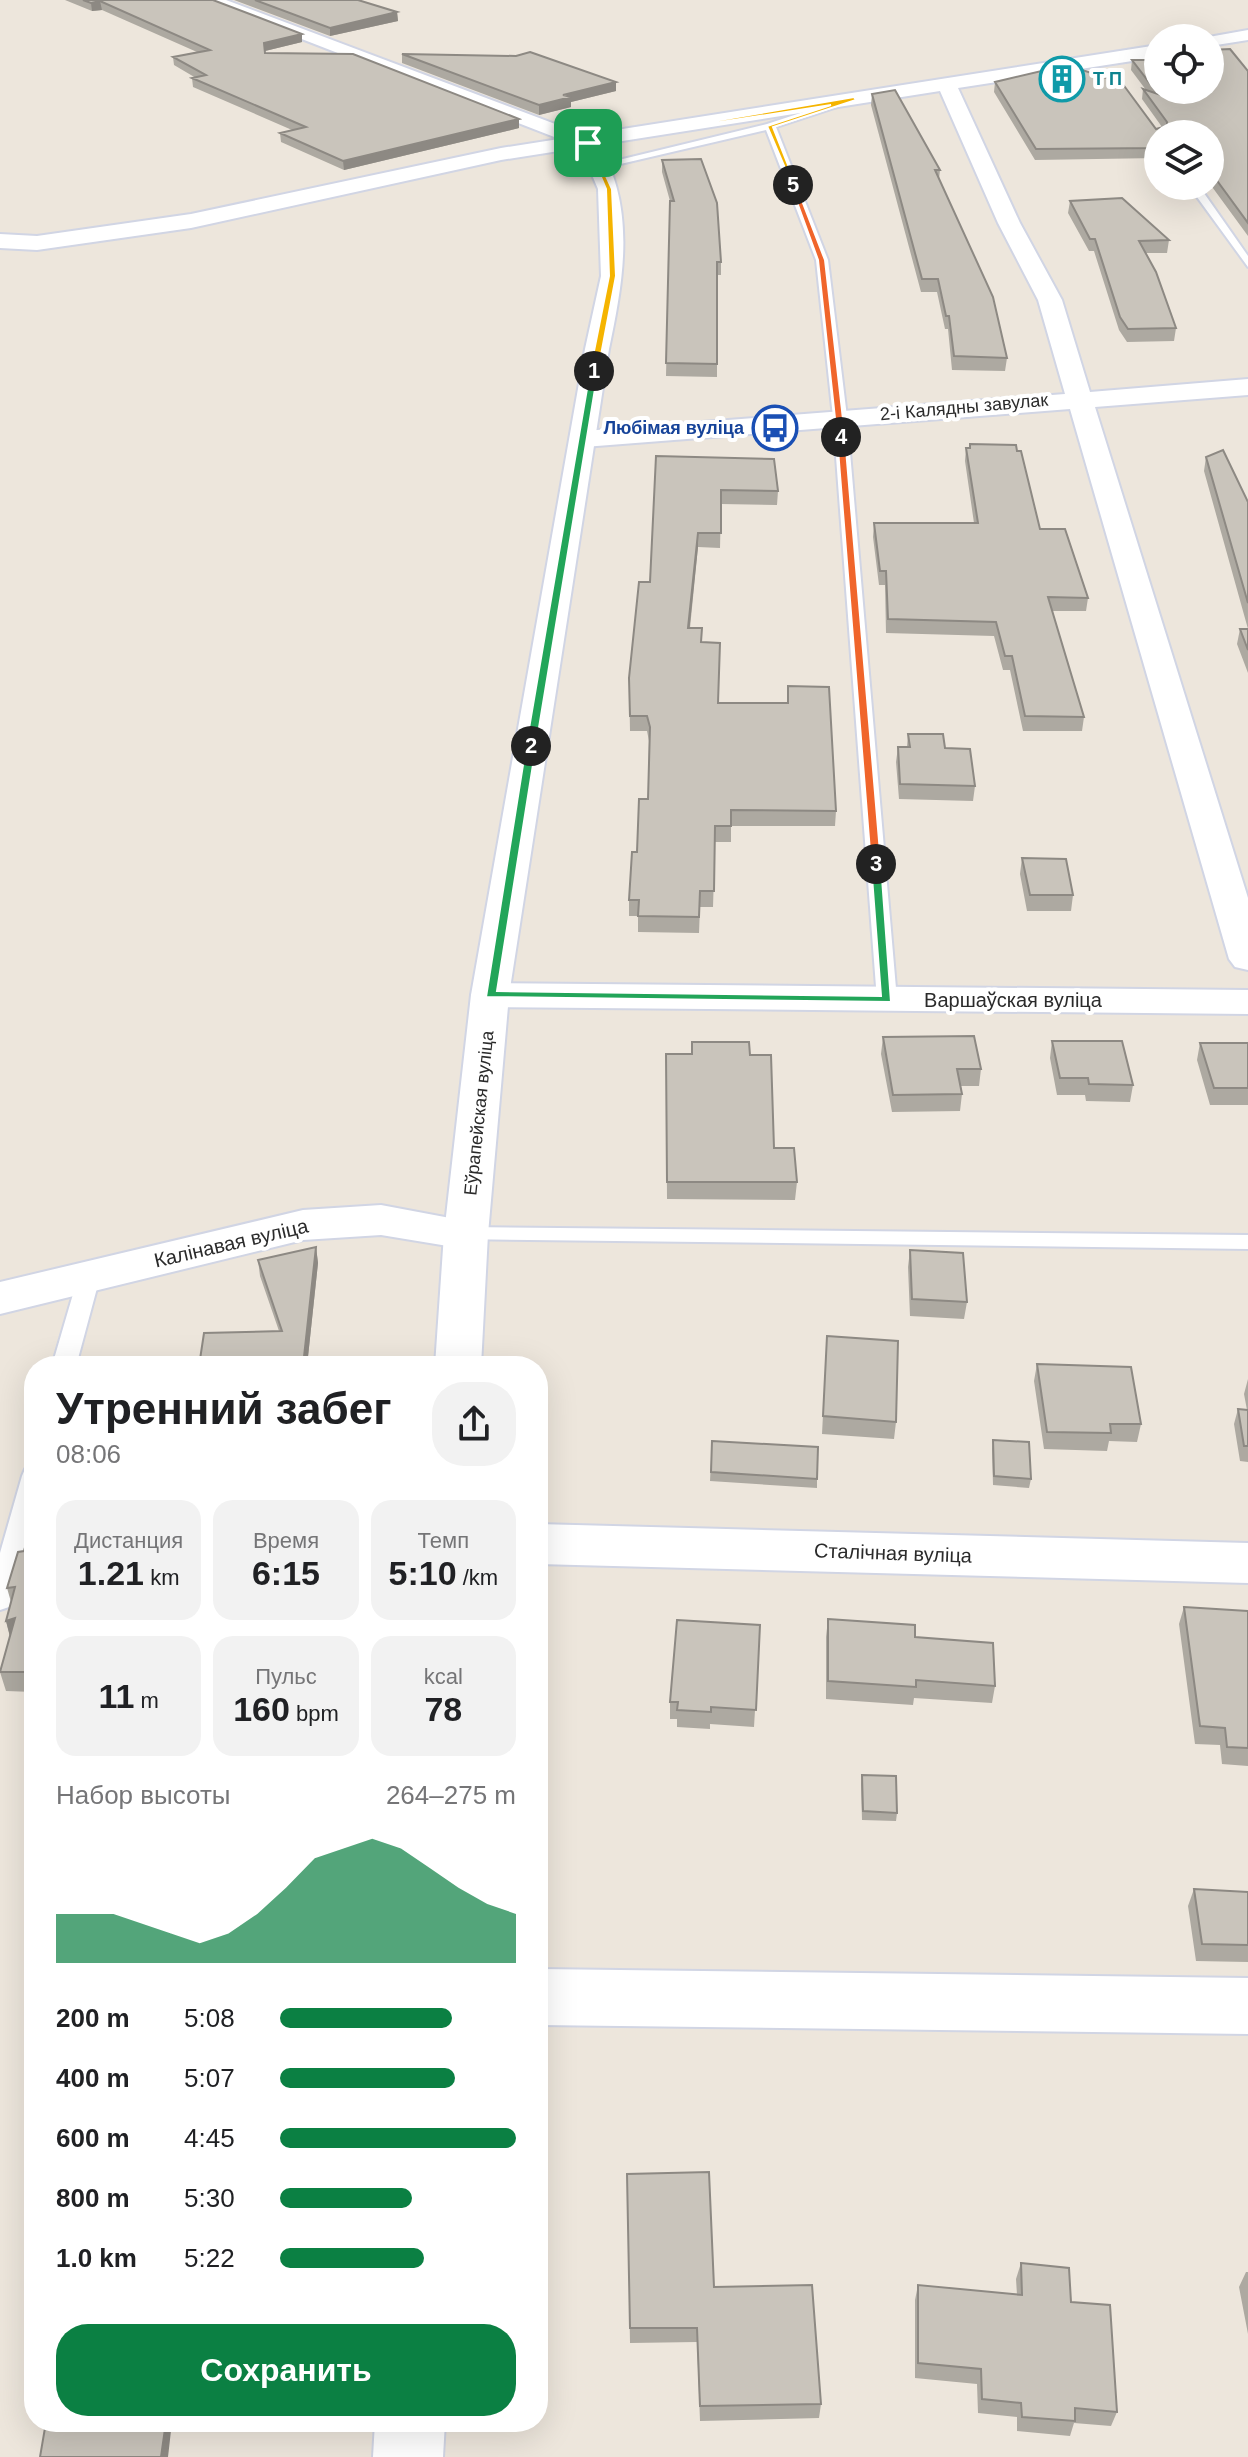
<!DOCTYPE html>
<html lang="ru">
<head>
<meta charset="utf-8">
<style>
	:root { --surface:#fff; --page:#f2f2f2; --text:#202124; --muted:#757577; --accent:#0b8043 }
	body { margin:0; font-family:Arial,sans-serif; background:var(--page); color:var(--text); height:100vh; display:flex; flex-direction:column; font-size:30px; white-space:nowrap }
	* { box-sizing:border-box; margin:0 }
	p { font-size:26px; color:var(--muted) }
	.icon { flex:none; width:44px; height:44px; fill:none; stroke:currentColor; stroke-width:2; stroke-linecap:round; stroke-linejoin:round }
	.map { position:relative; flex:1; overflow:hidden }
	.side { position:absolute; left:24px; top:1356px; width:524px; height:1076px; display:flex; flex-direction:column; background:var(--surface); border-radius:32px; box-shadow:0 8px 32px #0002 }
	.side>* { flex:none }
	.tools { position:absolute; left:1144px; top:24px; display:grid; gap:16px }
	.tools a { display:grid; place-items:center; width:80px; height:80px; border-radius:50%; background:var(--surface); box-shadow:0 8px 32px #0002; font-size:40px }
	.pin { position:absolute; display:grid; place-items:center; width:68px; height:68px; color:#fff; margin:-34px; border-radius:16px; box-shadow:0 4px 12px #0006 }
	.km { position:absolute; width:40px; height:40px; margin:-20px; border-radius:50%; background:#222; color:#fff; font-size:22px; line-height:40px; text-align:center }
	.round { display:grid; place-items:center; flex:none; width:84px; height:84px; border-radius:32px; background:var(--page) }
	.summary { display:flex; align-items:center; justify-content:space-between; height:136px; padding:0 32px }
	h1 { font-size:44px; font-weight:700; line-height:60px }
	.stats { display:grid; grid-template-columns:repeat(3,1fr); gap:12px; height:136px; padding:8px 32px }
	.stats div { display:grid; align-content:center; border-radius:20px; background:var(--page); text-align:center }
	.stats b { font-size:34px; font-weight:700 }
	.stats small { font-size:22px; font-weight:400 }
	.stats p { font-size:22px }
	.chart { height:224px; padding:16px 32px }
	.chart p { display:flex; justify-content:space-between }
	.chart svg { width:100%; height:144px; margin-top:8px; fill:var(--accent); opacity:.7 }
	.cta { display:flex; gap:16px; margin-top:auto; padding:16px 32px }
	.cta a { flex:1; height:92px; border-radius:32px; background:var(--accent); color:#fff; font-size:32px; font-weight:700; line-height:92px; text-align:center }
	ul { padding:0 32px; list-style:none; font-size:26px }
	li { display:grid; grid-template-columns:128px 96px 1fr; align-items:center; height:60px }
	li i { height:20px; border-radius:10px; background:var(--accent) }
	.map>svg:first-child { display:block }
</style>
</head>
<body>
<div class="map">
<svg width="1248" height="2457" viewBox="0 0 1248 2457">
	<rect width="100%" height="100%" fill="#ede6dc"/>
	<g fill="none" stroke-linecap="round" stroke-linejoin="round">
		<g stroke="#d1d5e4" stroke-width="4">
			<path id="lane" d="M849 97 852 102 776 127 828 260 847 417 897 1000 887 1006 877 1000 833 417 816 260 766 130 599 169 594 166 767 124Z
				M1189 186H1199L1248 256V267Z
				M466 1227 1248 1235V1249L458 1239 455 1234 458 1229Z
				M89 1269 100 1277 76 1366H52L78 1277Z
				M34 1467V1522L13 1600 9 1607 0 1610V1553L22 1476 25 1469Z"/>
		</g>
		<g stroke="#d1d5e4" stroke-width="4">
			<path id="street" d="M1248 30V40L1210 46V38H1203Z
				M1158 45V57L958 88 1020 223 1062 300 1090 392 1248 379V395L1095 407 1248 898V970L1235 967 1229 959 1070 409 584 447 575 445 571 439 575 433 584 431 1065 394 1038 300 998 223 940 91 501 160 191 228 37 250 0 248V234L37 236 191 214 501 148Z
				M490 983 1248 990V1014L490 1007 476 1003 471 995 476 987Z
				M381 1205 482 1224 488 1234 482 1244 466 1249 381 1235 303 1240 0 1314V1282L303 1210Z
				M538 1524 1248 1543V1583L538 1564Z
				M538 1969 1248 1978V2034L538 2025Z"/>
		</g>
		<g stroke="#d1d5e4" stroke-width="4">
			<path id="secondary" d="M201 0H226L595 139C637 203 624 278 609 349L509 995 488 1234 481 1366H435L444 1234 471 995 585 349 601 276 598 189 580 147Z
				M375 2422H445L443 2457H373Z"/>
		</g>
		<use href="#lane" fill="#fff" fill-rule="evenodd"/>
		<use href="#street" fill="#fff" fill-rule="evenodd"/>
		<use href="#secondary" fill="#fff" fill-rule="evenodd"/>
	</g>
	<path fill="#ada9a1" d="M65 0H213L302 42 265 51V53L519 119V128L344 170 281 142 280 133 292 130 193 87 192 78H196L174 65 173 57 197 52 102 10 92 11Z
		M234 0H358L397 12 398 21 330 36Z
		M402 54 616 82V91L571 102V107L539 115 402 63Z
		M1132 60 1248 71V236L1210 184V134H1158V158L1035 160 994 92 995 82 1156 129 1162 127 1142 99 1143 89 1146 90 1131 70Z
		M872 94 940 170 939 179 1007 358 1005 371 952 370 948 329H945L937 292H921L871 105Z
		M662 160 721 262V275H717V377L666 376 670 201 662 172Z
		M1070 201 1169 240 1167 253H1146L1176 328 1174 341 1127 342 1119 330 1094 251H1089L1068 213Z
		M970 444 1040 529 1088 598 1086 611H1052L1084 717 1082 731H1023L1010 670H1003L994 636 886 633 885 585H879L873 537 874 523H974L965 461 966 448H969Z
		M656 456 778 491 777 505 721 504 720 548 698 547 690 628 701 642 718 703H788V686L836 811 835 826H731V842H715L713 907H700L699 933 638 932V916H629V900L637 852 648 799 649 741 647 731H630L629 678 650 582Z
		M1206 457 1248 502V629L1204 471Z
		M1240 629H1248V673L1237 644Z
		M908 734 945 748 975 786 973 801 899 799 896 762 898 747H907Z
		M1022 858 1073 895 1071 911H1027L1020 874Z
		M883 1037 981 1069 979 1086H961L962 1094 960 1111 892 1112 881 1054Z
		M1052 1041 1133 1085 1130 1102 1086 1101 1085 1095H1057L1050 1058Z
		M1200 1043H1248V1105H1210L1197 1060Z
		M666 1054 750 1055 774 1148 797 1182 795 1200 667 1199Z
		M316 1247 318 1263 307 1366H199L279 1331 260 1276 258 1260Z
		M910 1250 967 1302 964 1319 910 1316 908 1267Z
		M827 1336 896 1422 894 1439 822 1434Z
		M1037 1364 1141 1424 1137 1442 1109 1441 1107 1451 1044 1449 1034 1381Z
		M1248 1379V1462L1240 1461 1234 1424 1238 1409 1247 1410 1244 1394Z
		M993 1440 1031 1479 1029 1488 993 1485 992 1449Z
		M712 1441 817 1479V1488L710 1481Z
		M34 1515V1692L6 1691 0 1672 10 1636 6 1621 11 1602 7 1588 24 1551Z
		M1184 1607 1248 1611V1766L1222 1764 1220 1745 1195 1744 1179 1624Z
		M828 1619 915 1637 995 1686 992 1703 914 1698 913 1705 826 1699V1637Z
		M760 1625 754 1727 710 1724V1729L677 1727V1719H670V1702Z
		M862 1775 897 1813 896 1821 862 1820 861 1784Z
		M1194 1889 1248 1892V1962L1196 1961 1188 1906Z
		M627 2174 714 2287 821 2404 819 2418 700 2421 697 2342 630 2343Z
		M1021 2263 1071 2302 1117 2412 1111 2426 1074 2423 1070 2436 1017 2431V2417L978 2413 977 2384 915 2378V2300L918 2285 1017 2295 1016 2279Z
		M1246 2272H1248V2334L1239 2287Z"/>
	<path fill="#8d8983" d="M100 1 102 10 92 11 91 3Z
		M397 12 398 21 330 36V28Z
		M302 34V42L265 51 264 43Z
		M616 82V91L571 102V107L539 115V105L563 95Z
		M519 119V128L344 170 343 161Z
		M698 533V547L688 642V628Z
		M316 1247 318 1263 307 1366H303Z
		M15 1618 11 1641 6 1621Z
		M166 2422H172L168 2457H161Z"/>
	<path fill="#c9c4bb" stroke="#8d8983" stroke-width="2" d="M83 0H213L302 34 264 43 265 53 353 54 519 119 343 161 280 133 306 127 192 78 206 75 173 57 210 50 100 1 91 3Z
		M255 0H358L397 12 330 28Z
		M1230 49 1248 71V223L1210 171V134H1158V148L1036 149 995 82 1067 65 1122 83 1156 129 1167 126V122L1143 89 1158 94 1132 60H1158V90H1210V50Z
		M530 52 616 82 563 95 571 97 539 105 402 54 516 56Z
		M895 90 940 170H935L993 297 1007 358 954 356 949 316H946L938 279H922L872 94Z
		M701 159 717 203 721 262H717V364L666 363 670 201H674L662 160Z
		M1122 198 1169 240 1139 241 1156 272 1176 328 1128 329 1120 317 1095 239H1090L1070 201Z
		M970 444 1016 445 1017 451H1021L1040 529H1065L1088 598 1048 597 1084 717 1025 716 1012 656H1005L996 622 888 619 886 571H880L874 523H978L966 448H970Z
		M1223 450 1248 502V603L1206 457Z
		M656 456 774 459 778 491 721 490V533H698L688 628H702L701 642 720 643 718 703H788V686L829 687 836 811 731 810V826H715L714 891H700L699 917 638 916 639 900H629L632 852H637L639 799H648L650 727 647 716H630L629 678 639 582H650Z
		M1240 629H1248V650Z
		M908 734H943L945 748 970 749 975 786 900 784 898 747H910Z
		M1022 858 1066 859 1073 895H1030Z
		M974 1036 981 1069H957L962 1094 893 1095 883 1037Z
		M1052 1041H1122L1133 1085 1089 1084 1088 1078H1060Z
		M692 1042H749L750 1055H771L774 1148H794L797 1182H667L666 1054H692Z
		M1200 1043H1248V1088H1214Z
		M316 1247 303 1366H199L204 1333 282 1331 258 1260Z
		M910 1250 963 1253 967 1302 912 1299Z
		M827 1336 898 1341 896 1422 823 1416Z
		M1037 1364 1131 1367 1141 1424H1110L1111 1433 1047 1432Z
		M1238 1409 1248 1410V1446H1244Z
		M993 1440 1029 1442 1031 1479 994 1476Z
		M712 1441 818 1447 817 1479 711 1472Z
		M34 1515V1672H0L15 1618 6 1621 15 1587 7 1588 18 1552 24 1551Z
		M1184 1607 1248 1611V1748L1227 1747 1225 1728 1200 1726Z
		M828 1619 915 1625V1637L993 1643 995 1686 916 1680V1687L828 1681Z
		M677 1620 760 1625 756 1710 711 1707V1712L677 1710 678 1702H670Z
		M862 1775 896 1776 897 1813 863 1811Z
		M1194 1889 1248 1892V1945L1202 1944Z
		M709 2172 714 2287 812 2285 821 2404 700 2406 697 2328H630L627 2174Z
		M1021 2263 1069 2268 1071 2302 1110 2305 1117 2412 1075 2408V2421L1022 2417 1021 2403 982 2399 981 2369 918 2363V2285L1022 2295Z
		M46 2422H166L161 2457H40Z"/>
	<path fill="#f5b400" stroke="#fff" stroke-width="2" d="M586 142 591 143 612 189 616 276 598 371 594 373 590 371 609 276 606 189Z"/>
	<path fill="#22a559" stroke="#fff" stroke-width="2" d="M594 368 598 371 536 746 531 749 526 746 590 371Z"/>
	<path fill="#22a559" stroke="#fff" stroke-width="2" d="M531 743 536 746 497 991 881 996 871 864 876 861 881 864 891 1002 486 997 526 746Z"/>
	<path fill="#f0652b" stroke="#fff" stroke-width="2" d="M841 435 845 437 881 864 876 867 871 864 837 437Z"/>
	<path fill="#f0652b" stroke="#fff" stroke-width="2" d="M790 183 796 185 825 260 845 437 841 439 837 437 818 260Z"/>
	<path fill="#f5b400" stroke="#fff" stroke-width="2" d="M854 97 856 100 773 127 796 185 793 187 767 126 831 105 585 143Z"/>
	<defs>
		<g id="building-ring" transform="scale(2.3)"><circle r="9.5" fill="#fff" stroke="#0f9aa8" stroke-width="1.5"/><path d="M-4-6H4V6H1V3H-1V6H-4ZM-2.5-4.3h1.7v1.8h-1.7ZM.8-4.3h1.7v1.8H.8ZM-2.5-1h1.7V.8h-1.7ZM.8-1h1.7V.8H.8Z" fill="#0f9aa8"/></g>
		<g id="bus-ring" transform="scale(2.3)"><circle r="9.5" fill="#fff" stroke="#1a4fb4" stroke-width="1.5"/><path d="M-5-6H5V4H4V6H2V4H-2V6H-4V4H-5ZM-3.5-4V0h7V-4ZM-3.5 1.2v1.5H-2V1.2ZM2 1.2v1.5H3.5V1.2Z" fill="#1a4fb4"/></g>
	</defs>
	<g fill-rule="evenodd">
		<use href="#building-ring" x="1062" y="79"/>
		<use href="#bus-ring" x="775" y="428"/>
	</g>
	<g text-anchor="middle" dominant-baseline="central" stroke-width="8" stroke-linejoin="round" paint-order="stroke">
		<g font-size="18" font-weight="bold" fill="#0d838f" stroke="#fff" text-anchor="start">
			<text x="1093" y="79">Т П</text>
		</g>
		<g font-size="18" fill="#2b2b2b" stroke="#fff">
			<text transform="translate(964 407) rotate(-5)">2-і Калядны завулак</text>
			<text transform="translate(479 1113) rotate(-84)">Еўрапейская вуліца</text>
		</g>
		<g font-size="18" font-weight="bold" fill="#164399" stroke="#fff" text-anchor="end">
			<text x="744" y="428">Любімая вуліца</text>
		</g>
		<g font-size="20" fill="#2b2b2b" stroke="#fff">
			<text x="1013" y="1000">Варшаўская вуліца</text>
			<text transform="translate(231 1243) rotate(-13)">Калінавая вуліца</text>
			<text transform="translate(893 1553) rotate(2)">Сталічная вуліца</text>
		</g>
	</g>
</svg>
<div class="tools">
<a><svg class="icon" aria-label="locate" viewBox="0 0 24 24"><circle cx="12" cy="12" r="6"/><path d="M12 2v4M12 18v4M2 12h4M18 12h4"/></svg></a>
<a><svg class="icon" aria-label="layers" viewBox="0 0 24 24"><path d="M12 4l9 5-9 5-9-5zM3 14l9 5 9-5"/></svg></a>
</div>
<div class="pin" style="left:588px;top:143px;background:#1e9e55"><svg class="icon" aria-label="arrive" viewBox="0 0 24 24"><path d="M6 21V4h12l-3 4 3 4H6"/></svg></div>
<b class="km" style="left:594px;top:371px">1</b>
<b class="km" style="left:531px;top:746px">2</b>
<b class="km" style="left:876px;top:864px">3</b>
<b class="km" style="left:841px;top:437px">4</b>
<b class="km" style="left:793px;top:185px">5</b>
<section class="side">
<div class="summary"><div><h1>Утренний забег</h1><p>08:06</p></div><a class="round"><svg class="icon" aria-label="share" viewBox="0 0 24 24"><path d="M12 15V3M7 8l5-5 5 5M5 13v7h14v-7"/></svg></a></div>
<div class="stats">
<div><p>Дистанция</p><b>1.21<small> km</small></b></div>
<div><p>Время</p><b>6:15</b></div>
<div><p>Темп</p><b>5:10<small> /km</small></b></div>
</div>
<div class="stats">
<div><b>11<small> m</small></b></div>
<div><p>Пульс</p><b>160<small> bpm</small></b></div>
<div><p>kcal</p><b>78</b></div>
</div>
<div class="chart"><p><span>Набор высоты</span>264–275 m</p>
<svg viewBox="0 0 160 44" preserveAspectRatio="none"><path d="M0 44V29L10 29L20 29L30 32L40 35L50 38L60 35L70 29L80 21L90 12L100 9L110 6L120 9L130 15L140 21L150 26L160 29V44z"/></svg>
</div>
<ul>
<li><b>200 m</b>5:08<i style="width:73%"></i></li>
<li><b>400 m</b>5:07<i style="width:74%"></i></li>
<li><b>600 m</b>4:45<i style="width:100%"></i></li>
<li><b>800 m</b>5:30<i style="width:56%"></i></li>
<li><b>1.0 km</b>5:22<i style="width:61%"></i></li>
</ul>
<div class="cta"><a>Сохранить</a></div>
</section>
</div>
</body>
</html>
